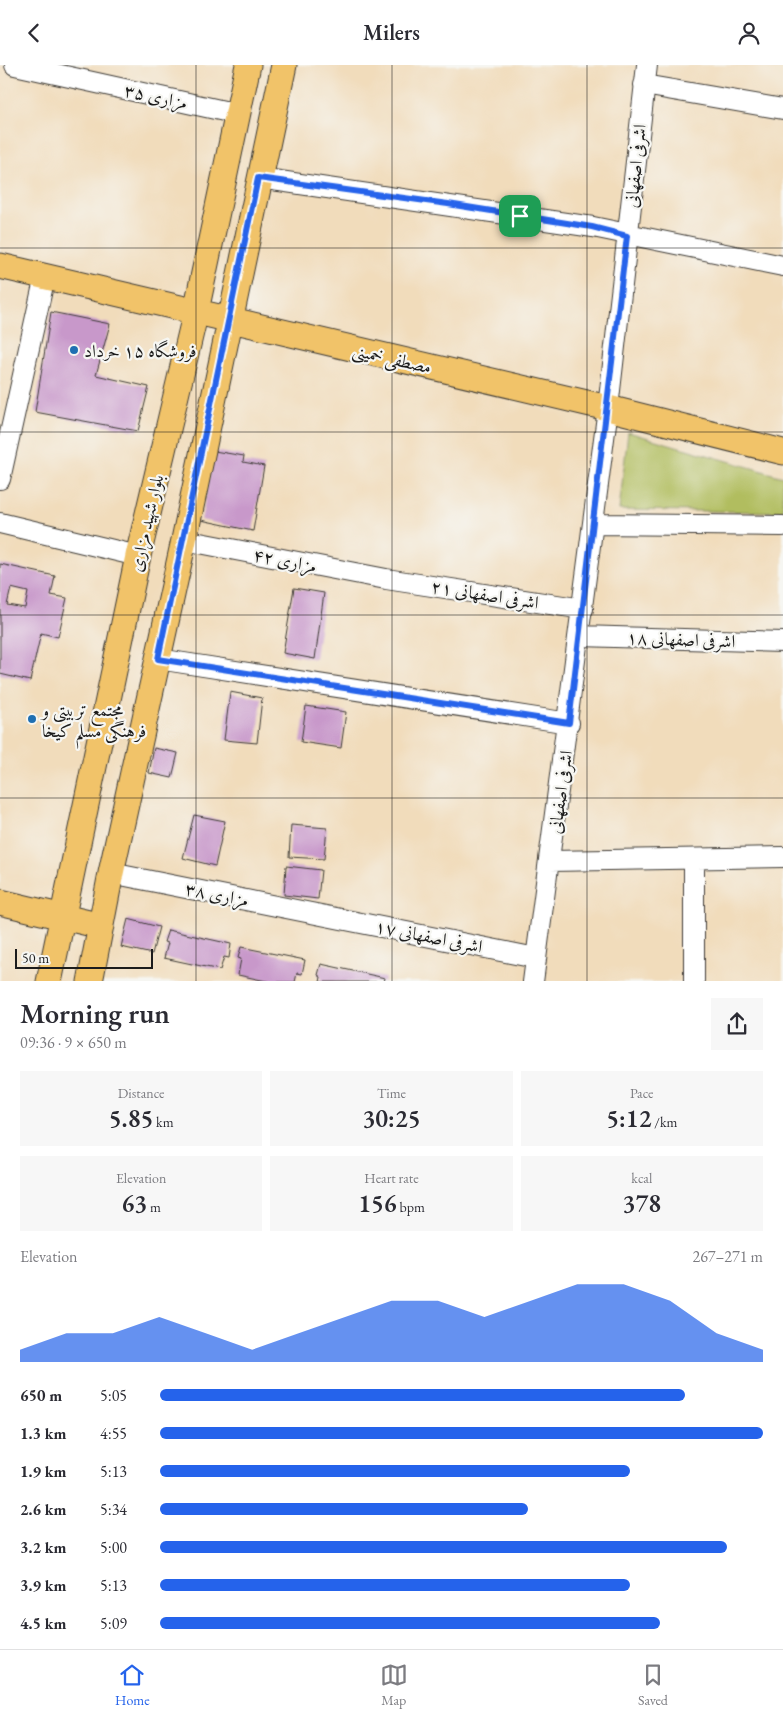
<!DOCTYPE html>
<html lang="en">
<head>
<meta charset="utf-8">
<style>
	:root { --surface:#fff; --page:#f7f7f7; --text:#2b2b33; --muted:#7c7c81; --line:#e1e1e2; --accent:#2563eb }
	body { margin:0; font-family:"EB Garamond",Amiri,serif; background:var(--page); color:var(--text); height:100vh; display:flex; flex-direction:column; font-size:19px; white-space:nowrap }
	* { box-sizing:border-box; margin:0 }
	p { font-size:16px; color:var(--muted) }
	.icon { flex:none; width:28px; height:28px; fill:none; stroke:currentColor; stroke-width:2; stroke-linecap:round; stroke-linejoin:round }
	.map { position:relative; height:916px; overflow:hidden }
	.sheet { display:flex; flex-direction:column; background:var(--surface); flex:1 }
	.sheet>* { flex:none }
	.scale { position:absolute; left:15px; bottom:12px; width:138px; box-sizing:border-box; padding-left:5px; border:2px solid #1c1c1c; border-top:0; font-size:14px; line-height:18px; white-space:nowrap; color:#1c1c1c; -webkit-text-stroke:4px #f6f6f2; paint-order:stroke }
	.pin { position:absolute; display:grid; place-items:center; width:42px; height:42px; color:#fff; margin:-21px; border-radius:10px; box-shadow:0 2px 8px #0006 }
	.round { display:grid; place-items:center; flex:none; width:52px; height:52px; border-radius:0px; background:var(--page) }
	.headline { display:flex; align-items:center; justify-content:space-between; height:85px; padding:0 20px }
	h1 { font-size:28px; font-weight:600; line-height:38px }
	.stats { display:grid; grid-template-columns:repeat(3,1fr); gap:8px; height:85px; padding:5px 20px }
	.stats div { display:grid; align-content:center; border-radius:0px; background:var(--page); text-align:center }
	.stats b { font-size:25px; font-weight:600 }
	.stats small { font-size:14px; font-weight:400 }
	.stats p { font-size:14px }
	.chart { height:140px; padding:10px 20px }
	.chart p { display:flex; justify-content:space-between }
	.chart svg { width:100%; height:90px; margin-top:5px; fill:var(--accent); opacity:.7 }
	ul { padding:0 20px; list-style:none; font-size:16px }
	li { display:grid; grid-template-columns:80px 60px 1fr; align-items:center; height:38px }
	li i { height:12px; border-radius:6px; background:var(--accent) }
	header { display:flex; justify-content:space-between; align-items:center; height:65px; padding:0 20px; background:var(--surface); font-size:22px; font-weight:600 }
	.menu { display:flex; justify-content:space-around; align-items:center; height:70px; border-top:1px solid var(--line); background:var(--surface); font-size:14px; color:var(--muted) }
	.menu a { display:grid; justify-items:center; gap:2px }
	.menu .on { color:var(--accent) }
	.map>svg:first-child { display:block }
</style>
</head>
<body>
<header><svg class="icon" aria-label="back" viewBox="0 0 24 24"><path d="M15 5l-7 7 7 7"/></svg>Milers<svg class="icon" aria-label="person" viewBox="0 0 24 24"><circle cx="12" cy="8" r="4"/><path d="M4 21q1-7 8-7t8 7"/></svg></header>
<div class="map">
<svg width="783" height="917" viewBox="0 0 783 917">
	<rect width="100%" height="100%" fill="#f6f6f2"/>
	<filter id="ink" filterUnits="userSpaceOnUse"><feTurbulence type="fractalNoise" baseFrequency=".02" numOctaves="2"/><feDisplacementMap in="SourceGraphic" scale="10" xChannelSelector="R" yChannelSelector="G"/><feConvolveMatrix kernelMatrix="1 2 1 2 8 2 1 2 1" color-interpolation-filters="sRGB"/></filter>
	<filter id="wash" filterUnits="userSpaceOnUse"><feTurbulence type="fractalNoise" baseFrequency=".0096" numOctaves="4" result="noise"/><feDisplacementMap in="SourceGraphic" scale="20" xChannelSelector="R" yChannelSelector="G"/><feGaussianBlur stdDeviation="1.12" result="paint"/><feColorMatrix in="noise" values="0 0 0 0 0 0 0 0 0 0 0 0 0 0 0 0 0 1.4 0 .05"/><feComposite in="paint" operator="in"/></filter>
	<g filter="url(#wash)">
		<rect width="100%" height="100%" fill="#f1dcbb"/>
		<path fill="#b1bd5f" stroke="#666c3e" d="M628 367 783 412V447L619 445Z"/>
		<g id="blocks">
			<path fill="#c898ca" fill-rule="evenodd" d="M51 247 110 259 96 310 149 322 138 366 35 347Z
				M214 386 244 391 243 397 264 401 253 466 201 455Z
				M0 499 55 511 51 530 67 533 58 572 41 568 30 616 0 609ZM11 523 28 527 25 543 7 540Z
				M294 523 324 528 315 594 283 588Z
				M230 627 262 633 257 678 224 675Z
				M306 641 346 647 341 683 301 677Z
				M154 683 178 688 172 713 149 708Z
				M194 750 225 756 215 801 183 793Z
				M291 760 327 763 324 794 289 792Z
				M286 801 321 805 318 834 284 830Z
				M128 854 159 862 152 889 121 882Z
				M168 865 231 879 229 893 224 892 220 905 164 893 168 878 164 877Z
				M241 882 305 895 302 909 297 908 295 917H271L238 910 241 894 238 893Z
				M321 899 385 913 384 917H320L321 912 318 910Z"/>
		</g>
	</g>
	<g filter="url(#ink)">
		<use href="#blocks" fill-opacity="0" stroke="#3c3934" stroke-width="1"/>
		<g fill="none" stroke-linecap="round" stroke-linejoin="round">
			<g stroke="#3c3934" stroke-width="22">
				<path id="minor" d="M15 0 238 49
					M644 20 783 44
					M259 113 593 162 783 201
					M0 414 45 211
					M0 458 138 491
					M593 459 783 461
					M184 475 386 514 583 544
					M580 571 783 577
					M158 594 569 658
					M694 794V917
					M550 796 783 792
					M111 808 536 893
					M533 917 608 343 647 0"/>
			</g>
			<g stroke="#3c3934" stroke-width="27">
				<path id="major" d="M0 201 608 343 783 387
					M0 837 101 861
					M49 917 138 491 196 246 248 0
					M90 917 111 808 184 475 284 0"/>
			</g>
			<use href="#minor" stroke="#fff" stroke-width="20"/>
			<use href="#major" stroke="#f1c369" stroke-width="25"/>
		</g>
	</g>
	<g fill="none" stroke-linecap="round" stroke-linejoin="round" filter="url(#ink)">
		<g stroke="#fff" stroke-width="10">
			<path id="route" d="M258 113 448 139 592 162 627 171 569 658 158 594Z"/>
		</g>
		<use href="#route" stroke="#2563eb" stroke-width="6"/>
	</g>
	<path fill="none" stroke="#1c1c1c" stroke-width="1" stroke-opacity="0.55" d="M196 0V917M392 0V917M587 0V917M0 183H783M0 367H783M0 550H783M0 733H783"/>
	<g fill="#1f6fb2" stroke="#f6f6f2" stroke-width="2">
		<circle cx="74" cy="285" r="5"/>
		<circle cx="32" cy="654" r="5"/>
	</g>
	<g text-anchor="middle" dominant-baseline="central" stroke-width="4.5" stroke-linejoin="round" paint-order="stroke">
		<g font-size="18" fill="#1c1c1c" stroke="#f6f6f2">
			<text transform="translate(156 31) rotate(12)">مزاری ۳۵</text>
			<text transform="translate(635 101) rotate(-84)">اشرفی اصفهانی</text>
			<text transform="translate(392 293) rotate(13)">مصطفی خمینی</text>
			<text transform="translate(146 458) rotate(-77)">بلوار شهید مزاری</text>
			<text transform="translate(285 495) rotate(11)">مزاری ۴۲</text>
			<text transform="translate(485 529) rotate(9)">اشرفی اصفهانی ۲۱</text>
			<text transform="translate(681 574) rotate(2)">اشرفی اصفهانی ۱۸</text>
			<text transform="translate(560 727) rotate(-82)">اشرفی اصفهانی</text>
			<text transform="translate(217 829) rotate(11)">مزاری ۳۸</text>
			<text transform="translate(429 871) rotate(11)">اشرفی اصفهانی ۱۷</text>
		</g>
		<g font-size="18" fill="#1c1c1c" stroke="#f6f6f2" text-anchor="start">
			<text x="84" y="285">فروشگاه ۱۵ خرداد</text>
			<text x="42" y="644">مجتمع تربیتی و<tspan x="42" dy="21">فرهنگی مسلم کیخا</tspan></text>
		</g>
	</g>
</svg>
<div class="scale">50 m</div>
<div class="pin" style="left:520px;top:151px;background:#1e9e55"><svg class="icon" aria-label="arrive" viewBox="0 0 24 24"><path d="M6 21V4h12l-3 4 3 4H6"/></svg></div>
</div>
<section class="sheet">
<div class="headline"><div><h1>Morning run</h1><p>09:36 · 9 × 650 m</p></div><a class="round"><svg class="icon" aria-label="share" viewBox="0 0 24 24"><path d="M12 15V3M7 8l5-5 5 5M5 13v7h14v-7"/></svg></a></div>
<div class="stats">
<div><p>Distance</p><b>5.85<small> km</small></b></div>
<div><p>Time</p><b>30:25</b></div>
<div><p>Pace</p><b>5:12<small> /km</small></b></div>
</div>
<div class="stats">
<div><p>Elevation</p><b>63<small> m</small></b></div>
<div><p>Heart rate</p><b>156<small> bpm</small></b></div>
<div><p>kcal</p><b>378</b></div>
</div>
<div class="chart"><p><span>Elevation</span>267–271 m</p>
<svg viewBox="0 0 160 44" preserveAspectRatio="none"><path d="M0 44V38L10 30L20 30L30 22L40 30L50 38L60 30L70 22L80 14L90 14L100 22L110 14L120 6L130 6L140 14L150 30L160 38V44z"/></svg>
</div>
<ul>
<li><b>650 m</b>5:05<i style="width:87%"></i></li>
<li><b>1.3 km</b>4:55<i style="width:100%"></i></li>
<li><b>1.9 km</b>5:13<i style="width:78%"></i></li>
<li><b>2.6 km</b>5:34<i style="width:61%"></i></li>
<li><b>3.2 km</b>5:00<i style="width:94%"></i></li>
<li><b>3.9 km</b>5:13<i style="width:78%"></i></li>
<li><b>4.5 km</b>5:09<i style="width:83%"></i></li>
</ul>
</section>
<nav class="menu">
<a class="on"><svg class="icon" aria-label="home" viewBox="0 0 24 24"><path d="M3 11l9-7 9 7M6 9v11h12V9"/></svg>Home</a>
<a><svg class="icon" aria-label="map" viewBox="0 0 24 24"><path d="M3 6l6-2 6 2 6-2v14l-6 2-6-2-6 2zM9 4v14M15 6v14"/></svg>Map</a>
<a><svg class="icon" aria-label="saved" viewBox="0 0 24 24"><path d="M7 4h10v16l-5-4-5 4z"/></svg>Saved</a>
</nav>
</body>
</html>
